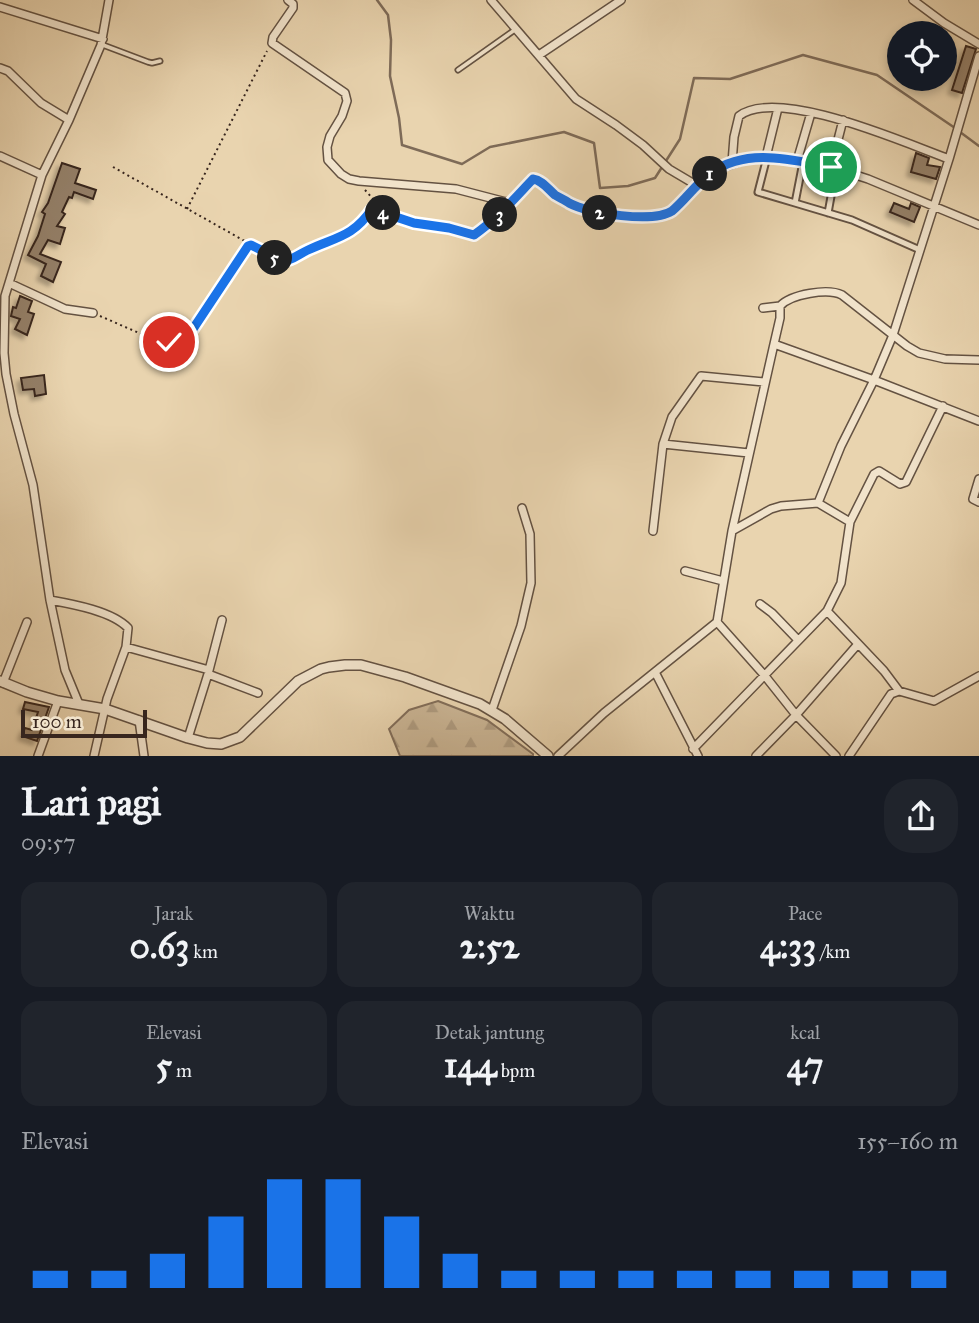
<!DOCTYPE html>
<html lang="id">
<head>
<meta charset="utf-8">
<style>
	:root { --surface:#171b24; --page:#20242c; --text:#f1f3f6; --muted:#9ea1a6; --accent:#1a73e8 }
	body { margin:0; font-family:"IM FELL Great Primer",serif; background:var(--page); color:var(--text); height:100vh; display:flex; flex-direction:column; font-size:26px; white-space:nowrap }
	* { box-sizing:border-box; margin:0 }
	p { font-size:23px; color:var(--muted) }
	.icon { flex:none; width:38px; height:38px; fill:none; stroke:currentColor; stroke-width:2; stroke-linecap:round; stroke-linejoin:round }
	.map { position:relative; height:756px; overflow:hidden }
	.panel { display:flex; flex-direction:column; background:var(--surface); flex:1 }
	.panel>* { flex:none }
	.buttons { position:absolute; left:887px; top:21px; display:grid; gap:14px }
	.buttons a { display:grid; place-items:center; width:70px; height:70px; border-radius:50%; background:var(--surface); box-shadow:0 4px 10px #0003; font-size:35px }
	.scale { position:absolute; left:21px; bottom:18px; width:126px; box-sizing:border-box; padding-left:7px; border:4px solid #38261e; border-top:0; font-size:19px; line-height:24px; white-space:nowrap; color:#38261e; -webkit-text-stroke:5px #f1e3cb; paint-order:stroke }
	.pin { position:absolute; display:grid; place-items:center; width:60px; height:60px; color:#fff; margin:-30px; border:4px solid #fff; border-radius:50%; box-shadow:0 2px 7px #0007 }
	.km { position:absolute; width:35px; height:35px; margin:-18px; border-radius:50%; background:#222; color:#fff; font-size:19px; line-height:35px; text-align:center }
	.round { display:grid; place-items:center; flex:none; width:74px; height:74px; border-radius:28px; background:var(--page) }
	.summary { display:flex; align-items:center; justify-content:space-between; height:119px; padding:0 21px }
	h1 { font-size:38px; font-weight:700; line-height:52px }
	.figures { display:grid; grid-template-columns:repeat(3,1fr); gap:10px; height:119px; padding:7px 21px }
	.figures div { display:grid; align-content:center; border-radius:18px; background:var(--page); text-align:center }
	.figures b { font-size:35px; font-weight:700 }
	.figures small { font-size:19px; font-weight:400 }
	.figures p { font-size:19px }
	.chart { height:196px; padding:14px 21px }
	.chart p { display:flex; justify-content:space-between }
	.chart svg { width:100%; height:126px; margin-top:7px; stroke:var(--accent); stroke-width:6 }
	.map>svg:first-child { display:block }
</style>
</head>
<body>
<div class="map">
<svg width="979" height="756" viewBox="0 0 979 756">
	<defs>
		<pattern id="forest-firs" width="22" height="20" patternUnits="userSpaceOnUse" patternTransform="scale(1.75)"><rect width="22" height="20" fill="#cbb696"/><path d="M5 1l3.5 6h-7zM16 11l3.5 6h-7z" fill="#af9c81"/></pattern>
		<filter id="shadow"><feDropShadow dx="-4" dy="4" stdDeviation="2" flood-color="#0004"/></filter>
	</defs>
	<rect width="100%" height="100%" fill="#e9d4af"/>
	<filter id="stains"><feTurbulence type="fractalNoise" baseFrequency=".00286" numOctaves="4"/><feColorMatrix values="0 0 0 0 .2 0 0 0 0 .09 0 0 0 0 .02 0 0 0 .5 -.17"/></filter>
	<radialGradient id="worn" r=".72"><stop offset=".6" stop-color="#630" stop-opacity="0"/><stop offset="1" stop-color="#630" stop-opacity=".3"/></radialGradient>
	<path fill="url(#forest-firs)" stroke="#826e5a" stroke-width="2" d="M438 701 487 720 533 754V756H400L389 729 409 710Z"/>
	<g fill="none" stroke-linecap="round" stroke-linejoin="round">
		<path stroke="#7e6b58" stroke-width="2.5" d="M377 0 388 15 391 40 390 76 399 118 402 145 462 164 490 147 564 132 594 143 600 188 628 186 655 178 680 139 694 78 730 79 803 55 877 75 955 128
			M960 132 979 146"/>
	</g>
	<path fill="#948069" stroke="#38261e" stroke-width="2" filter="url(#shadow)" d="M966 46 976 49 962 93 952 90Z
		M916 153 929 158 927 165 940 167 936 179 911 172Z
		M62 163 80 169 75 183 96 190 93 199 74 192 72 198 69 197 62 212 65 214 57 226 65 228 60 244 48 240 40 254 61 262 53 282 41 276 46 264 28 255 38 236 45 214 42 212 48 203Z
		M894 203 909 209 911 203 920 207 914 222 890 212Z
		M20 296 32 301 28 312 34 314 27 335 15 329 20 319 11 316 13 307 16 308Z
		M44 375 46 394 35 396 34 389 23 390 21 378Z
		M25 702 49 707 37 741 22 736 25 728 32 730 38 712 23 709Z"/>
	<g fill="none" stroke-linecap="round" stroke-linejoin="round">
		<g stroke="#645242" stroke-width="7">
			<path id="service" d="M103 45 148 62 152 63 160 61
				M458 70 516 29"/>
		</g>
		<g stroke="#645242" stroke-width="9">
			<path id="pedestrian" d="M767 157 758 192 795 203
				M803 162 795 203 852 220 920 250
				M828 213 836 169"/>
		</g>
		<g stroke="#645242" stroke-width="10">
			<path id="minor" d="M288 0 293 4V8L273 37 272 43 345 93 347 101 342 116 330 136 327 147 328 160 341 174 349 179 359 181 456 189 506 202 511 201 533 179H536C548 186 558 197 571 204 590 214 654 223 672 211L696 185 713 171 747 159 766 157 834 168 868 179 979 225
				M491 0 576 99 616 125 643 145 669 169 696 185
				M913 0 944 23 979 44
				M0 7 103 39
				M539 55 621 0
				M0 68 8 71 41 103 69 120
				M0 156 42 175
				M766 157 778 108
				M797 161 811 113
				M732 163 734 137 739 116C778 86 907 144 949 159
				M831 167 843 120
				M372 209 414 223 449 228 474 235 503 212 511 201
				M9 283 65 309 93 313
				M763 308 780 306
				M774 344 780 318V306C791 294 828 288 842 295L907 346 919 353 945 359 979 360
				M749 453 663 444 672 417 701 376 764 382
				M979 479 973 499 979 502
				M818 503 850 522
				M653 531 663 444
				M732 531 774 344 874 380 979 421
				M685 571 723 581
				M50 600C72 604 112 611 128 628L126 647 107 699 94 756
				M760 604 772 613 798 640
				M827 611 884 671 899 691
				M717 622 765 676 796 715 836 756
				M126 647 209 670
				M655 672 698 756
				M208 674 258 693
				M3 683 27 622
				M79 704 65 670 50 600 33 485 14 414 6 374 4 353 5 296 42 175 69 120 101 45 109 0
				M492 710 521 626 531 583 530 534 522 508
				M139 720 144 756
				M188 738 208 674 222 620
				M693 749 827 611 841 583 850 522 874 474 879 471 900 484 906 482 943 406
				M38 756 58 701
				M558 756 604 713 717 622 732 531 771 509 781 506 818 503 841 446 874 380 893 335 949 159 979 56
				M756 756 796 715 858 644
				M849 756 891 694 899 691 934 701 979 676"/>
		</g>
		<g stroke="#645242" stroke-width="12">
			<path id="tertiary" d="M0 681 27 692 58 701 105 709 188 738 207 743 221 744 240 737 298 681 321 669 329 667 345 665H361L405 677 480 704 505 719 548 756"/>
		</g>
		<path stroke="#38261e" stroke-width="2" stroke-dasharray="2 3.5" stroke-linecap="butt" d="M113 167 250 244
			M365 190 375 201
			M187 209 267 51
			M100 316 155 340 178 343 189 335 249 246 255 247 283 261H288L305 251 345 236 352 231 368 215"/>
		<use href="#service" stroke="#f1e3cb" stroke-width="3.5"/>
		<use href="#pedestrian" stroke="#f1e3cb" stroke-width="5"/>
		<use href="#minor" stroke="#f1e3cb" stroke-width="7"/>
		<use href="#tertiary" stroke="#f1e3cb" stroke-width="9"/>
	</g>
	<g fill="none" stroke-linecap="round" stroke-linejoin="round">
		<g stroke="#fff" stroke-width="14">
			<path id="route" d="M169 342H178L189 335 248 246 251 245 283 261C292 261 299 254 308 250 336 237 353 237 372 209L414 223 449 228 474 235C497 219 514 199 533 179 542 180 548 189 555 195 560 198 565 200 569 203 589 214 654 223 672 211 686 199 696 184 711 173 747 147 792 160 831 167"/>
		</g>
		<use href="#route" stroke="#1a73e8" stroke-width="9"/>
	</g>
	<rect width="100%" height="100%" filter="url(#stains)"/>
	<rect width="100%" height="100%" fill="url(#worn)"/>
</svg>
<div class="buttons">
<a><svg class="icon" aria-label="locate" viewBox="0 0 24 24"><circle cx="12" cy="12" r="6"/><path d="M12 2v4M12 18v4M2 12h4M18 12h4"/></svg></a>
</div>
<div class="scale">100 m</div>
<div class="pin" style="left:831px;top:167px;background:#1e9e55"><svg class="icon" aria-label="arrive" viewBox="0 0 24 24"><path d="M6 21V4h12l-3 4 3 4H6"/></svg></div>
<div class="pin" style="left:169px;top:342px;background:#d93025"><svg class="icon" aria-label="check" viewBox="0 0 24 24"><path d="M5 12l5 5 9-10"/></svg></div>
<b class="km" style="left:710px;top:174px">1</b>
<b class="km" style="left:600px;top:213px">2</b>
<b class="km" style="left:500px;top:215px">3</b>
<b class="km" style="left:383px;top:213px">4</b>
<b class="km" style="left:275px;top:258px">5</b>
</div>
<section class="panel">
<div class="summary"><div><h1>Lari pagi</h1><p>09:57</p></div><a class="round"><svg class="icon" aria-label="share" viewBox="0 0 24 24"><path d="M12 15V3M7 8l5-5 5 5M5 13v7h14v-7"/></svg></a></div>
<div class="figures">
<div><p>Jarak</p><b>0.63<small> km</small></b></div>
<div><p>Waktu</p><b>2:52</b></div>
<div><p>Pace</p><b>4:33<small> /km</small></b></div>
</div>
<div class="figures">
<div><p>Elevasi</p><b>5<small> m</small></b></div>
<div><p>Detak jantung</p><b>144<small> bpm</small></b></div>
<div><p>kcal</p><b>47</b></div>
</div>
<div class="chart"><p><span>Elevasi</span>155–160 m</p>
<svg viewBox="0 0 160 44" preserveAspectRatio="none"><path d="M5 44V38M15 44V38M25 44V32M35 44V19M45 44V6M55 44V6M65 44V19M75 44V32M85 44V38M95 44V38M105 44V38M115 44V38M125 44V38M135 44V38M145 44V38M155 44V38"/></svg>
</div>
</section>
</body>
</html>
